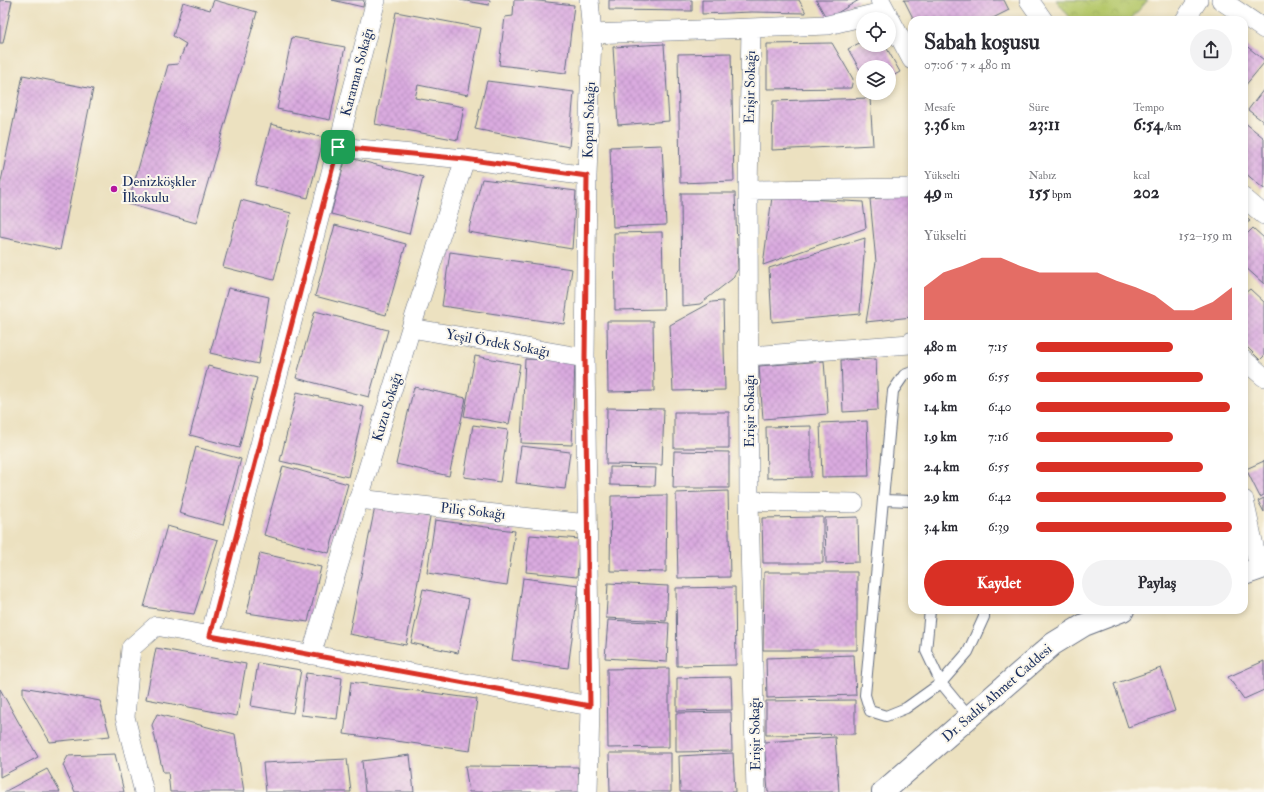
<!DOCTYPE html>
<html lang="tr">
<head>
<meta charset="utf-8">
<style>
	:root { --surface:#fff; --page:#f2f2f3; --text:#2b2b33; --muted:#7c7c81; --accent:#d93025 }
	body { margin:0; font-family:"IM FELL Double Pica",serif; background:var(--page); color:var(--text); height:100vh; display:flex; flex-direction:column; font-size:15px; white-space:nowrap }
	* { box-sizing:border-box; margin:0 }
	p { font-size:13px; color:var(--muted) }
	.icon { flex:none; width:22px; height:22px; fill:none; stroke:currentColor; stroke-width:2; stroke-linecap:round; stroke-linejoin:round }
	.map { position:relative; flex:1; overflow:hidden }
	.sheet { position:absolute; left:908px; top:16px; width:340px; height:598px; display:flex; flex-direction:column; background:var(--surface); border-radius:12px; box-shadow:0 2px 6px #0003 }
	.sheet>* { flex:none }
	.fabs { position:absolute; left:856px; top:12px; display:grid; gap:8px }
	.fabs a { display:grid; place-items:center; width:40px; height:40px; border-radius:50%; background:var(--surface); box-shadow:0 2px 6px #0003; font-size:20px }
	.pin { position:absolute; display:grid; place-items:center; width:34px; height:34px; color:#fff; margin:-17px; border-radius:8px; box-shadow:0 2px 6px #0006 }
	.round { display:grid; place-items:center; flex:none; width:42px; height:42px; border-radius:21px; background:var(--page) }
	.summary { display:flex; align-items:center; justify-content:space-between; height:68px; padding:0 16px }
	h1 { font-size:22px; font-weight:800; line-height:30px }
	.figures { display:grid; grid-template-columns:repeat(3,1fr); gap:6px; height:68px; padding:4px 16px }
	.figures div { display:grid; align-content:center }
	.figures b { font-size:17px; font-weight:800 }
	.figures small { font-size:11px; font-weight:400 }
	.figures p { font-size:11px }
	.chart { height:112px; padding:8px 16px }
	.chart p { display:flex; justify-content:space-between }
	.chart svg { width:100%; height:72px; margin-top:4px; fill:var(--accent); opacity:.7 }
	.action { display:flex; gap:8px; margin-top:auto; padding:8px 16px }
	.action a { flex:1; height:46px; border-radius:24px; background:var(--accent); color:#fff; font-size:16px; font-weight:800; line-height:46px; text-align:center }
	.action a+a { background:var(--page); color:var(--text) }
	ul { padding:0 16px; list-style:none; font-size:13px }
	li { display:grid; grid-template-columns:64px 48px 1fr; align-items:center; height:30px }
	li i { height:10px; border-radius:5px; background:var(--accent) }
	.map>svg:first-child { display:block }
</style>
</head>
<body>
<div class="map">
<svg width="1264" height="792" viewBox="0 0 1264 792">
	<defs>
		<pattern id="park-crowns" width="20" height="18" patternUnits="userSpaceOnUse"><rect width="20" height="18" fill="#b5c86b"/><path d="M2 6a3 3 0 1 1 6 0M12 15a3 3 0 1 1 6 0" fill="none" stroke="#9bac5f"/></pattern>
		<pattern id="building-cross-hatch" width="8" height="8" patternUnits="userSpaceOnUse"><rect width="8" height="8" fill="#daabdf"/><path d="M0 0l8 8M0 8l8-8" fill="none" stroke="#ba93c2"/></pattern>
	</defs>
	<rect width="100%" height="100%" fill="#fbf7ec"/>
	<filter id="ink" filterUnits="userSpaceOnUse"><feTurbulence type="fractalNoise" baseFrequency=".025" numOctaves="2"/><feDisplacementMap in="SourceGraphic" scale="8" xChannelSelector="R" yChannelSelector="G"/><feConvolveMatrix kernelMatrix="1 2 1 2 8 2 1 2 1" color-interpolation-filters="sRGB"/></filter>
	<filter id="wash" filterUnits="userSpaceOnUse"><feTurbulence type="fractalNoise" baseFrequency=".012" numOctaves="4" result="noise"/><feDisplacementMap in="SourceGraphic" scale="16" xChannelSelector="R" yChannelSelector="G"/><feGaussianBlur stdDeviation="0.9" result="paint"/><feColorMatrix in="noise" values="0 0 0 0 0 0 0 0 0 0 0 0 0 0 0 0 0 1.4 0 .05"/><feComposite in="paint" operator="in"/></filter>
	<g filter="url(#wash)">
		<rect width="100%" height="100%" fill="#ece1c0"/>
		<path fill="url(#park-crowns)" stroke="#687c64" d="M1056 0H1148L1130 20H1072Z"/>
		<g id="blocks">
			<path fill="url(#building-cross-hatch)" d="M0 0 12 1 3 43H0Z
				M214 0 257 12 196 223 128 204 168 65 178 64 186 44 173 36 183 2 210 10Z
				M332 0H364L363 7Z
				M460 0H490L489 5Z
				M514 0H530L574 5 566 73 499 65 505 17 513 16Z
				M609 0H692V11L609 10Z
				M702 0H799L806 13 752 12 702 14Z
				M816 0H859L827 19Z
				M904 0H1004L1009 10 989 20H914Z
				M396 12 481 28 468 95 418 85 415 98 464 107 458 140 375 124Z
				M292 37 345 47 330 120 277 109Z
				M863 41V45H885L900 72 889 78V67H863V75L848 49Z
				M832 43 853 79 851 88 767 89V44Z
				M664 44 669 121 618 125 613 47Z
				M1244 44 1264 60V63L1244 87Z
				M731 53 734 181 680 183 678 54Z
				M23 75 93 89 60 250 0 237V186Z
				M487 81 574 92 569 147 475 129Z
				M1264 89V122L1248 110Z
				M870 98 873 145 772 150 773 101Z
				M1244 122 1264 138V189L1244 172Z
				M271 124 324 138 308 198 255 185Z
				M662 145 666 225 613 227 610 147Z
				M346 157 423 177 409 234 331 214Z
				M482 179 576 191 572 249 468 232Z
				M681 193H735L738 269 732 279 700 304 682 306Z
				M908 195 912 230V317L866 322 876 262 870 199Z
				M772 197 863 202 866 228 763 265Z
				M241 200 291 213 274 280 223 267Z
				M1244 216 1250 221 1244 225Z
				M335 225 406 244 386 315 315 296Z
				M1253 228 1264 238V284L1244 266V237Z
				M662 232 664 309 615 310 614 233Z
				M865 238 860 314 772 322 769 268Z
				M450 252 572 269 564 324 442 306Z
				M228 288 269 297 258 364 210 353Z
				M1250 289 1264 302V356L1260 360 1244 344V294Z
				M723 301 725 390 673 391 670 325 712 302Z
				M315 311 388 330 369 397 296 378Z
				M607 321H653L654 391 608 392Z
				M475 356 520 364 509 424 464 416Z
				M525 359 575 361 572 445 521 443Z
				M876 359 878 410 843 412 841 360Z
				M824 361 828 414 763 419 759 366Z
				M208 366 257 378 239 448 190 435Z
				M414 387 466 398 449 476 396 464Z
				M297 392 364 407 348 477 280 461Z
				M607 408 664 409 662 465 606 464Z
				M674 412H729V448H674Z
				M867 421 869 476 822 477 820 423Z
				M473 425 508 430 500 482 464 477Z
				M811 426V477L767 478 766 427Z
				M521 446 570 452 565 489 516 483Z
				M196 447 241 459 223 525 179 513Z
				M674 451 729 452V488H673Z
				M1264 461V495L1260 497 1246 469Z
				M283 466 348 484 329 553 264 535Z
				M610 467 656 468 655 486 610 485Z
				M728 491 730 577 678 578 676 493Z
				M667 495 666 572 610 571 611 496Z
				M1264 498V512L1258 501Z
				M375 507 430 517 406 645 349 634Z
				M823 517V563H763L762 518Z
				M858 517 859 562 826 563 825 518Z
				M435 520 515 531 507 585 427 573Z
				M167 526 218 540 194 614 144 607Z
				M530 535 580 539 577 577 526 572Z
				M260 553 321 567 308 622 247 613Z
				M764 572H857V650H763Z
				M523 578 579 585 568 668 512 660Z
				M608 583 668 586 666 621 606 618Z
				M735 587 736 665 677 666 676 588Z
				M423 589 469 599 458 653 411 643Z
				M608 620 669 623 667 662 605 658Z
				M156 648 246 664 237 716 146 699Z
				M854 655 856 695 767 698 766 658Z
				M1264 661V690L1244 699 1228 677Z
				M258 663 301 670 293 713 251 706Z
				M669 668V747L608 748 607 669Z
				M1161 668 1175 711 1128 727 1114 684Z
				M306 673 342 678 337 719 301 715Z
				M731 677 732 710 677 711V678Z
				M351 682 477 699 470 751 344 734Z
				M23 687 100 701 110 736 50 742 23 696Z
				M0 689 38 757 0 777Z
				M855 700V734L766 735V701Z
				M731 712 732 751 676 752V713Z
				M157 714 235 734 244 792H170L168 772H163L152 725Z
				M835 737 839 792H768L764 742Z
				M609 753H671V792H610Z
				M733 753 735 792H680L679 756Z
				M115 754 124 792H75L63 765 68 756Z
				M410 755 414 792H365L362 761Z
				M347 759 351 792H266L263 763Z
				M465 766 578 767 580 792H469Z
				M47 769 60 792H4Z"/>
		</g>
	</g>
	<g filter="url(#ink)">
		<use href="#blocks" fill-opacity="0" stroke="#646d80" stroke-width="1"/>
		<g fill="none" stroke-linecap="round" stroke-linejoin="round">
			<g stroke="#646d80" stroke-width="12">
				<path id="lane" d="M912 372 904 375 893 391 865 695 870 711 886 716 906 708 941 683 968 652 984 617V610
					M883 500 912 501
					M930 610 926 651 941 683 969 717"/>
			</g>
			<g stroke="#646d80" stroke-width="20">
				<path id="street" d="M880 0 912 60
					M1029 0 1043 20
					M1221 0 1264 29
					M1185 20 1198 0
					M751 29 748 190 749 501 756 792
					M592 34 828 25 886 11
					M338 147 465 159 587 176
					M748 190 912 188
					M1244 198 1264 215
					M411 328 585 358
					M749 356 910 344 912 341
					M1244 360 1264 377
					M358 499 587 524
					M1244 500 1259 569
					M749 501 854 503
					M210 636 590 706
					M311 655 411 328 465 159
					M144 792 125 717 131 648 156 626 210 636 376 0
					M588 792 590 706 585 358 587 176 592 34 589 0"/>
			</g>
			<g stroke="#646d80" stroke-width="24">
				<path id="primary" d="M1244 574 1264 567
					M883 792 1053 644 1084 625 1123 610"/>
			</g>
			<use href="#lane" stroke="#fff" stroke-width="10"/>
			<use href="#street" stroke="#fff" stroke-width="19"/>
			<use href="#primary" stroke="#fff" stroke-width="22"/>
		</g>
	</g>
	<g fill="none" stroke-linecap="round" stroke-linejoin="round" filter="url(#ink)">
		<g stroke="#fff" stroke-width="8">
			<path id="route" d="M338 147 465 159 587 176 585 358 590 706 210 636Z"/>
		</g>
		<use href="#route" stroke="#d93025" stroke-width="5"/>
	</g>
	<circle fill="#b5179e" stroke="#fbf7ec" stroke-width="1.5" cx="114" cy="189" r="4"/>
	<g text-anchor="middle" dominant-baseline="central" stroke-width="4" stroke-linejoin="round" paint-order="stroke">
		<g font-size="14" fill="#1b2f5e" stroke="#fbf7ec">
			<text transform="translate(357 72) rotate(-75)">Karaman Sokağı</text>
			<text transform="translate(750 87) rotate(-89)">Erişir Sokağı</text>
			<text transform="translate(589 120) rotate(-88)">Kopan Sokağı</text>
			<text transform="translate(498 343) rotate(10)">Yeşil Ördek Sokağı</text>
			<text transform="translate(387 407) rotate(-73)">Kuzu Sokağı</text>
			<text transform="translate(749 411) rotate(-90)">Erişir Sokağı</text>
			<text transform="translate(473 511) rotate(6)">Piliç Sokağı</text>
			<text transform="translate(997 693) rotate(-41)">Dr. Sadık Ahmet Caddesi</text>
			<text transform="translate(755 734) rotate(-91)">Erişir Sokağı</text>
		</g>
		<g font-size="14" fill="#1b2f5e" stroke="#fbf7ec" text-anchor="start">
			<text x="122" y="181">Denizköşkler<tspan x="122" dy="16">İlkokulu</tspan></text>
		</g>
	</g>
</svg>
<div class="fabs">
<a><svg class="icon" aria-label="locate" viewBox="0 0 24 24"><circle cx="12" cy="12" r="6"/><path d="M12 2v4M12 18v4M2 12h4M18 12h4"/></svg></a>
<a><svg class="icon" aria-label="layers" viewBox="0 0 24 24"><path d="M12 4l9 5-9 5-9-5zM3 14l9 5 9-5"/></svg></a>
</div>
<div class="pin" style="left:338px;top:147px;background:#1e9e55"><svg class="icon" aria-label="arrive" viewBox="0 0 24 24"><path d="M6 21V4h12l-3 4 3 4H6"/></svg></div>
<section class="sheet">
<div class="summary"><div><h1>Sabah koşusu</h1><p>07:06 · 7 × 480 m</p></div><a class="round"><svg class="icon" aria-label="share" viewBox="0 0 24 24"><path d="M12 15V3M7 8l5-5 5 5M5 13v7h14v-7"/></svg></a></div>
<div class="figures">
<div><p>Mesafe</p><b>3.36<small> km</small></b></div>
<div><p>Süre</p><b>23:11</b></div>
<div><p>Tempo</p><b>6:54<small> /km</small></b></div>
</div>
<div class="figures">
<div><p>Yükselti</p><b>49<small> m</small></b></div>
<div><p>Nabız</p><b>155<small> bpm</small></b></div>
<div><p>kcal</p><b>202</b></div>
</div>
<div class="chart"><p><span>Yükselti</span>152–159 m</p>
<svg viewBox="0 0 160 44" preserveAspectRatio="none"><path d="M0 44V24L10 15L20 11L30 6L40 6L50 11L60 15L70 15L80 15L90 15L100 20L110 24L120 29L130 38L140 38L150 33L160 24V44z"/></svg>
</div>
<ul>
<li><b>480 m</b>7:15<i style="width:70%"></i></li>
<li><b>960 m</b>6:55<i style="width:85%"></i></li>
<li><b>1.4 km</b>6:40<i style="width:99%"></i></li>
<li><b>1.9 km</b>7:16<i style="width:70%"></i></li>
<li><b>2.4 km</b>6:55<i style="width:85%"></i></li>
<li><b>2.9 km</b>6:42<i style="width:97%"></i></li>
<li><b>3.4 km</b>6:39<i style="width:100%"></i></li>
</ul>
<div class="action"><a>Kaydet</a><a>Paylaş</a></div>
</section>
</div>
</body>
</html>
